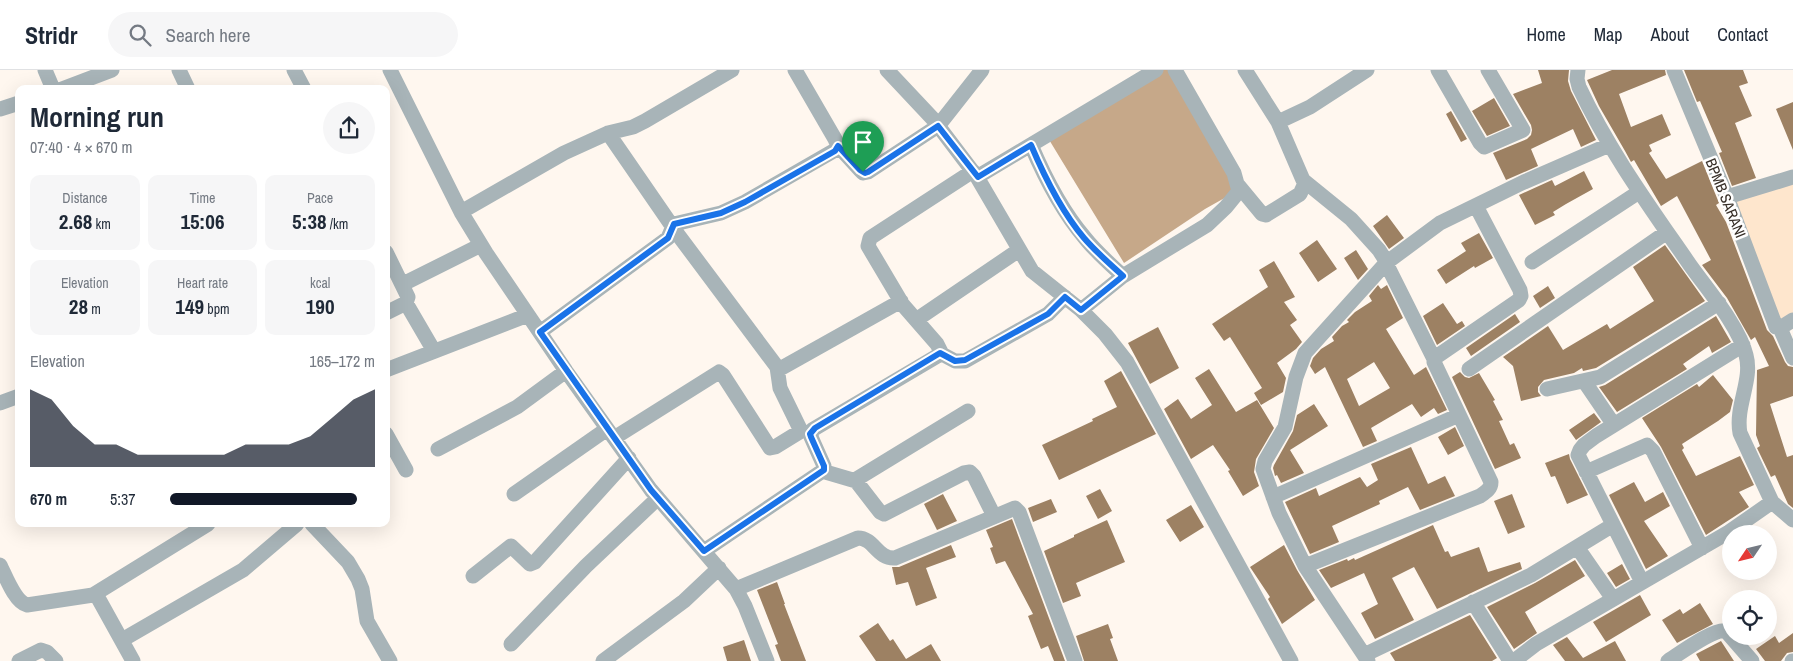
<!DOCTYPE html>
<html lang="en">
<head>
<meta charset="utf-8">
<style>
	:root { --surface:#fff; --page:#f6f6f7; --text:#1f2937; --muted:#747a83; --line:#e0e1e3; --accent:#111827 }
	body { margin:0; font-family:"Archivo Narrow",sans-serif; background:var(--page); color:var(--text); height:100vh; display:flex; flex-direction:column; font-size:19px; white-space:nowrap }
	* { box-sizing:border-box; margin:0 }
	p { font-size:16px; color:var(--muted) }
	.icon { flex:none; width:28px; height:28px; fill:none; stroke:currentColor; stroke-width:2; stroke-linecap:round; stroke-linejoin:round }
	.map { position:relative; flex:1; overflow:hidden }
	.drawer { position:absolute; left:15px; top:15px; width:375px; height:442px; display:flex; flex-direction:column; background:var(--surface); border-radius:10px; box-shadow:0 5px 20px #0002 }
	.drawer>* { flex:none }
	.needle { width:32px; rotate:235deg }
	.fabs { position:absolute; left:1722px; top:455px; display:grid; gap:10px }
	.fabs a { display:grid; place-items:center; width:55px; height:55px; border-radius:50%; background:var(--surface); box-shadow:0 5px 20px #0002; font-size:25px }
	.pin { position:absolute; display:grid; place-items:center; width:42px; height:42px; color:#fff; margin:-51px -21px; border-radius:50% 50% 50% 0; rotate:-45deg; box-shadow:0 0 5px #0007 }
	.pin .icon { rotate:45deg }
	.round { display:grid; place-items:center; flex:none; width:52px; height:52px; border-radius:26px; background:var(--page) }
	.headline { display:flex; align-items:center; justify-content:space-between; height:85px; padding:0 15px }
	h1 { font-size:28px; font-weight:800; line-height:38px }
	.stats { display:grid; grid-template-columns:repeat(3,1fr); gap:8px; height:85px; padding:5px 15px }
	.stats div { display:grid; align-content:center; border-radius:10px; background:var(--page); text-align:center }
	.stats b { font-size:21px; font-weight:800 }
	.stats small { font-size:14px; font-weight:400 }
	.stats p { font-size:14px }
	.chart { height:140px; padding:10px 15px }
	.chart p { display:flex; justify-content:space-between }
	.chart svg { width:100%; height:90px; margin-top:5px; fill:var(--accent); opacity:.7 }
	ul { padding:0 15px; list-style:none; font-size:16px }
	li { display:grid; grid-template-columns:80px 60px 1fr; align-items:center; height:38px }
	li i { height:12px; border-radius:6px; background:var(--accent) }
	header { display:flex; align-items:center; gap:30px; box-sizing:border-box; height:70px; padding:0 25px; background:var(--surface); border-bottom:1px solid var(--line) }
	header strong { font-size:24px }
	nav { display:flex; gap:28px; margin-inline-start:auto; font-size:18px }
	.search { width:350px; height:45px; background:var(--page); display:flex; align-items:center; gap:12px; box-sizing:border-box; padding:0 18px; border-radius:28px; color:var(--muted); font-size:19px }
	.map>svg:first-child { display:block }
</style>
</head>
<body>
<header>
<strong>Stridr</strong>
<div class="search"><svg class="icon" aria-label="search" viewBox="0 0 24 24"><circle cx="10" cy="10" r="6"/><path d="M15 15l6 6"/></svg>Search here</div>
<nav><a>Home</a><a>Map</a><a>About</a><a>Contact</a></nav>
</header>
<div class="map">
<svg width="1793" height="591" viewBox="0 0 1793 591">
	<rect width="100%" height="100%" fill="#fff7ef"/>
	<path fill="#fee6cd" d="M1793 101V250L1782 257 1727 128Z"/>
	<path fill="#c6a889" d="M1158 0H1169L1237 121 1205 139 1124 193 1048 68Z"/>
	<path fill="#9d8163" fill-rule="evenodd" d="M1538 0H1569L1568 11 1571 21 1596 70 1581 77 1573 59 1531 79 1538 96 1506 110 1493 83 1527 69 1531 65 1532 60 1531 55 1513 24 1542 13Z
		M1612 0H1665L1666 5 1619 24 1631 57 1662 44 1671 65 1649 75 1652 81 1649 83 1666 109 1702 91 1719 133 1716 135 1726 152 1767 260 1773 266 1785 292 1788 296 1793 297V326L1770 334 1787 387 1793 385V438L1788 434 1775 405 1771 407 1757 378 1760 376 1756 365 1757 300 1769 296 1755 267 1751 270 1727 228 1702 195 1711 190 1677 126 1661 136 1634 90 1631 92 1625 81 1599 36 1587 10Z
		M1684 0H1743L1748 13 1739 16 1752 46 1735 53 1756 108 1732 116 1719 83 1722 82 1700 31 1697 32Z
		M1494 28 1510 56 1487 66 1472 41Z
		M1793 32V80L1776 39Z
		M1451 41 1467 69 1461 72 1446 44Z
		M1584 101 1593 119 1566 134 1553 142 1555 145 1535 155 1519 125 1552 110 1555 116Z
		M1387 145 1404 168 1389 179 1373 156Z
		M1479 163 1493 188 1475 198 1474 196 1446 214 1437 200 1466 181 1461 173Z
		M1317 170 1337 199 1318 212 1299 183Z
		M1665 175 1705 231 1596 298 1583 301 1582 298 1574 303 1544 310 1538 317V322L1541 326 1521 331 1513 296 1503 287 1548 256 1563 280 1607 254 1610 259 1654 231 1633 197Z
		M1356 180 1368 199 1358 210 1344 188Z
		M1274 191 1295 227 1284 232 1297 250 1290 255 1302 272 1296 279 1277 293 1286 308 1283 322 1261 335 1254 323 1262 318 1230 267 1224 271 1212 254 1268 217 1259 200Z
		M1378 215 1381 219 1387 215 1403 248 1386 259 1414 305 1426 297 1447 340 1438 344 1434 338 1421 347 1412 334 1371 358 1377 371 1363 377 1325 297 1315 304 1310 296 1313 288 1321 279 1334 271 1332 267 1342 256 1349 252 1347 250 1355 242 1372 231 1369 226ZM1374 292 1390 318 1359 336 1347 309Z
		M1548 216 1555 228 1540 238 1533 226Z
		M1443 233 1457 254 1462 251 1465 256 1437 275 1423 246Z
		M1515 244 1520 252 1471 286 1466 278Z
		M1716 246 1731 272 1712 283 1709 276 1683 294 1687 299 1617 342 1599 317 1605 315Z
		M1158 257 1179 298 1150 314 1128 273Z
		M1209 299 1236 342 1257 330 1274 358 1256 389 1254 402 1259 416 1243 426 1228 401 1230 400 1213 375 1191 389 1164 339 1178 329 1191 349 1212 335 1195 308Z
		M1121 301 1156 364 1059 410 1042 375 1093 351 1092 349 1117 337 1104 311Z
		M1460 302 1465 307 1469 308 1479 303 1495 330 1493 331 1503 350 1499 351 1510 375 1514 373 1521 388 1495 399 1452 307Z
		M1713 305 1733 330 1730 342 1718 351 1682 374 1684 378 1682 380 1696 406 1740 386 1754 415 1739 422 1749 437 1706 465 1661 377 1642 348 1697 314 1699 317Z
		M1314 334 1328 356 1290 380 1304 403 1281 413 1277 405 1275 406 1273 398 1274 395 1293 361 1297 345Z
		M1594 343 1601 352 1576 370 1569 360Z
		M1455 357 1464 376 1448 385 1438 367Z
		M1411 377 1428 414 1445 406 1455 426 1420 440 1408 417 1379 431 1380 434 1332 456 1339 472 1310 484 1285 432 1316 418 1319 426 1360 407 1367 417 1378 410 1371 394Z
		M1569 384 1570 389 1588 425 1567 434 1555 406 1551 407 1545 393Z
		M1634 412 1645 432 1663 422 1670 436 1644 451 1668 486 1646 499 1609 425Z
		M1100 419 1112 441 1098 449 1086 426Z
		M943 424 957 451 937 460 924 434Z
		M1512 424 1525 457 1508 464 1494 431Z
		M1051 429 1057 442 1033 452 1028 438Z
		M1191 435 1204 457 1180 472 1166 450Z
		M1012 449 1065 591H1054L1048 576 1041 579 1028 546 1033 544 1005 491 996 494 990 478 993 477 986 460Z
		M1107 450 1125 492 1076 513 1081 526 1063 533 1044 481 1074 467V465Z
		M1433 455 1445 482 1448 481 1451 487 1479 477 1488 502 1520 492 1522 499 1437 539 1414 497 1392 508 1414 550 1375 569 1361 543 1378 534 1364 503 1331 518 1319 500 1347 489 1348 491 1354 488 1355 490Z
		M951 475 956 487 926 498 937 528 916 536 908 512 896 515 892 497H899Z
		M1284 475 1297 500 1315 530 1282 554 1268 529 1270 527 1250 497Z
		M1575 490 1585 506 1525 542 1537 563 1514 579 1487 537 1535 513Z
		M1622 494 1630 509 1616 517 1607 503Z
		M777 512 785 534H784L806 591H781L775 575 778 574 757 520Z
		M1640 525 1651 545 1606 572 1593 552Z
		M1700 533 1713 554 1677 573 1662 550 1680 539 1683 544Z
		M1470 545 1497 588 1492 591H1395L1390 583Z
		M878 553 890 571 893 569 906 589 931 574 941 591H876L859 566Z
		M1108 554 1113 568 1110 569 1118 591H1084L1076 566Z
		M1793 563V582L1787 583 1781 591H1765L1756 579 1775 566 1779 573Z
		M1567 567 1583 588 1615 571 1626 591H1565L1553 575Z
		M744 570 751 591H727L723 577Z
		M1721 571 1734 591H1700L1696 584Z"/>
	<g fill="none" stroke-linecap="round" stroke-linejoin="round">
		<path stroke="#a8b4b8" stroke-width="15" d="M45 0 53 19
			M179 0 188 19
			M294 0 304 19
			M390 0 461 142 486 183 566 301 651 420 736 519 745 536 767 591
			M887 0 933 49 977 107 1032 201 1081 240 1105 264 1127 292 1291 591
			M1245 0 1278 52 1303 110 1351 149 1379 180 1386 191V193L1305 283 1296 307 1285 357 1265 391 1263 399 1279 443 1305 496 1368 591
			M1438 0 1480 73 1484 77 1523 60 1488 0
			M1578 0 1577 9 1579 17C1609 81 1650 137 1690 195 1707 219 1739 256 1746 285 1753 310 1735 336 1740 363L1772 432 1793 450
			M1674 0 1727 127 1776 257 1780 258 1793 250
			M62 19 112 0
			M0 39 19 33
			M1278 52 1310 37 1367 0
			M608 63 670 153 674 154 721 143 745 132 837 79 838 76 835 69 795 0
			M1031 75C1045 108 1061 140 1085 168 1096 182 1110 194 1123 206L1207 155 1226 137 1239 121 1234 103 1175 0
			M838 76 860 100 863 103 868 102 938 56 982 0
			M977 107 1156 0
			M1238 115 1262 144 1266 145 1300 124 1305 113
			M1727 127 1793 107
			M461 142 564 83 608 63 633 57 645 51 732 0
			M386 182 408 227 406 233 386 243
			M1532 192 1639 122
			M403 214 481 175
			M406 233 434 281
			M1081 240 1123 206
			M916 250 1019 180
			M1780 258 1793 288
			M540 262 668 168 674 154
			M940 283 955 291H965L1048 244 1065 227
			M1434 289 1386 193 1440 153 1524 112 1609 75
			M1469 299 1667 162
			M386 300 528 245
			M778 300 901 231
			M1584 311 1614 355
			M1547 319 1600 307 1719 233
			M0 333 19 326
			M386 364 406 400
			M614 368 719 302 723 305 770 378 775 377 801 361 780 318 777 297 673 158
			M438 379 517 337 566 301
			M822 401 856 411 880 442 884 444 964 403 970 402 974 406 994 446
			M1586 402 1647 375 1653 381 1702 478
			M855 410 968 341
			M514 424 607 359
			M1273 427 1459 345
			M312 454 348 492 358 509 362 519 367 551 390 591
			M1577 477 1613 529
			M704 481 824 400V396L811 367 812 360 939 285 941 282 937 274 903 235 868 176 870 168 973 101
			M0 495C6 507 15 532 27 535L93 525 97 526 133 591
			M1305 496 1480 426C1486 422 1491 419 1491 412L1434 292 1436 287 1519 230 1521 226 1520 220 1476 136
			M473 506 511 476 530 494 535 492 629 388
			M1642 512 1578 385 1580 380 1584 375 1596 366 1743 275
			M736 519 858 468C874 468 877 489 895 488L1015 438 1019 442 1075 591
			M93 525 208 454
			M1473 532 1510 591
			M122 570 243 500 297 454
			M511 574 586 496 658 428
			M1364 585 1531 505 1613 455
			M19 591 41 580 47 582 56 591
			M603 591 684 531 719 498
			M1514 591 1536 574 1729 462 1772 432
			M1668 591C1679 584 1714 558 1726 561L1752 591
			M1792 591H1793"/>
	</g>
	<g fill="none" stroke-linecap="round" stroke-linejoin="round">
		<g stroke="#fff" stroke-width="10">
			<path id="route" d="M938 56 978 107 1031 75C1045 108 1061 141 1084 168 1096 182 1110 194 1123 206L1081 240 1065 227 1048 244 965 290 955 291 940 283 815 358 810 364 811 367 824 396V400L704 481 651 420 540 262 668 168 674 154 721 143 745 132 835 81 838 76 860 100 865 103 868 102Z"/>
		</g>
		<use href="#route" stroke="#1a73e8" stroke-width="6"/>
	</g>
	<g text-anchor="middle" dominant-baseline="central" stroke-width="5" stroke-linejoin="round" paint-order="stroke">
		<g font-size="15" fill="#372f28" stroke="#fff">
			<text transform="translate(1726 128) rotate(68)">BPMB SARANI</text>
		</g>
	</g>
</svg>
<div class="fabs">
<a><svg class="needle" viewBox="-14 -14 28 28"><path d="M0-13l5 13h-10z" fill="#e53935"/><path d="M0 13l5-13h-10z" fill="#747a83"/></svg></a>
<a><svg class="icon" aria-label="locate" viewBox="0 0 24 24"><circle cx="12" cy="12" r="6"/><path d="M12 2v4M12 18v4M2 12h4M18 12h4"/></svg></a>
</div>
<div class="pin" style="left:863px;top:102px;background:#1e9e55"><svg class="icon" aria-label="arrive" viewBox="0 0 24 24"><path d="M6 21V4h12l-3 4 3 4H6"/></svg></div>
<section class="drawer">
<div class="headline"><div><h1>Morning run</h1><p>07:40 · 4 × 670 m</p></div><a class="round"><svg class="icon" aria-label="share" viewBox="0 0 24 24"><path d="M12 15V3M7 8l5-5 5 5M5 13v7h14v-7"/></svg></a></div>
<div class="stats">
<div><p>Distance</p><b>2.68<small> km</small></b></div>
<div><p>Time</p><b>15:06</b></div>
<div><p>Pace</p><b>5:38<small> /km</small></b></div>
</div>
<div class="stats">
<div><p>Elevation</p><b>28<small> m</small></b></div>
<div><p>Heart rate</p><b>149<small> bpm</small></b></div>
<div><p>kcal</p><b>190</b></div>
</div>
<div class="chart"><p><span>Elevation</span>165–172 m</p>
<svg viewBox="0 0 160 44" preserveAspectRatio="none"><path d="M0 44V6L10 11L20 24L30 33L40 33L50 38L60 38L70 38L80 38L90 38L100 33L110 33L120 33L130 29L140 20L150 11L160 6V44z"/></svg>
</div>
<ul>
<li><b>670 m</b>5:37<i style="width:91%"></i></li>
</ul>
</section>
</div>
</body>
</html>
